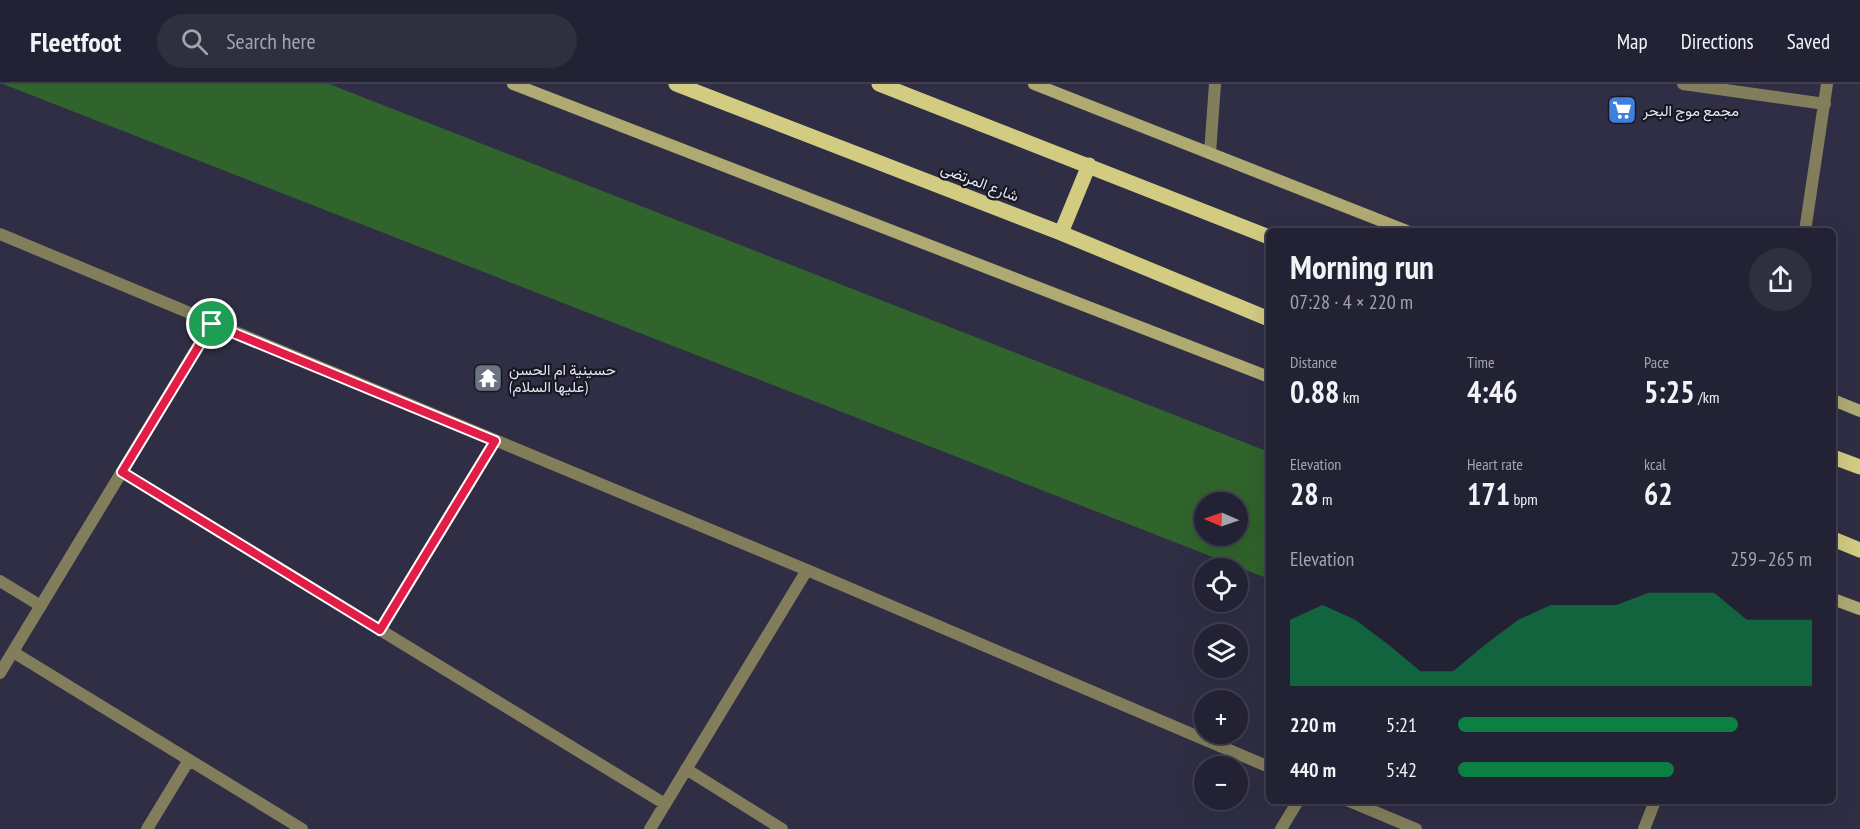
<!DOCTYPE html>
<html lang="en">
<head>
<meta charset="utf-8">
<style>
	:root { --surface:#232234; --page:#2f2f40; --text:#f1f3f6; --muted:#a3a4ac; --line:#403f4f; --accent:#0b8043 }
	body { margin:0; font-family:"PT Sans Narrow",Vazirmatn,sans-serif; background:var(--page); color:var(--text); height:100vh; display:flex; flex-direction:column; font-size:22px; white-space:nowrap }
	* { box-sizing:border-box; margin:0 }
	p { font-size:20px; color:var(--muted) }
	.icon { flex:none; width:33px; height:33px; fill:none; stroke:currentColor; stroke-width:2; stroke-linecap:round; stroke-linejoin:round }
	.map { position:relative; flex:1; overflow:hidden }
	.side { position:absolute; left:1266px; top:144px; width:570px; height:576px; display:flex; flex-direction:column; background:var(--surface); border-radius:9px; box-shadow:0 6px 24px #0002,0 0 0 2px var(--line) }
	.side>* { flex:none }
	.needle { width:39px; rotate:272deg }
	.buttons { position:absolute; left:1194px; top:408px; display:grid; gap:12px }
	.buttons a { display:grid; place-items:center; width:54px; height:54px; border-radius:50%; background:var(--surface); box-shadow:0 6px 24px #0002,0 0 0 2px var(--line); font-size:30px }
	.pin { position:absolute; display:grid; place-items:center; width:51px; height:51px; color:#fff; margin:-26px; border:3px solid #fff; border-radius:50%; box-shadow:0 2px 6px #0007 }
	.round { display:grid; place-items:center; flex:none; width:63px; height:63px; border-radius:32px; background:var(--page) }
	.summary { display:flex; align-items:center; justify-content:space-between; height:102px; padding:0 24px }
	h1 { font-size:33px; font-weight:800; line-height:45px }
	.stats { display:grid; grid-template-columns:repeat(3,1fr); gap:9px; height:102px; padding:6px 24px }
	.stats div { display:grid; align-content:center }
	.stats b { font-size:30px; font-weight:800 }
	.stats small { font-size:16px; font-weight:400 }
	.stats p { font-size:16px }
	.chart { height:168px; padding:12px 24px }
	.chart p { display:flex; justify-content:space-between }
	.chart svg { width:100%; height:108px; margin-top:6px; fill:var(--accent); opacity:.7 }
	ul { padding:0 24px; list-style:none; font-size:20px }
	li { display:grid; grid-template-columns:96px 72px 1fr; align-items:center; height:45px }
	li i { height:15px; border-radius:8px; background:var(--accent) }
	header { display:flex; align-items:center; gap:36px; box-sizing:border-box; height:84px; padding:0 30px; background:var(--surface); border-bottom:2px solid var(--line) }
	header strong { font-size:28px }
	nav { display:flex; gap:33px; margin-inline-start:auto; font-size:21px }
	.search { width:420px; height:54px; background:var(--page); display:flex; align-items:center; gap:15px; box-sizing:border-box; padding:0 21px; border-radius:33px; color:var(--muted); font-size:22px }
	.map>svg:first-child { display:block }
</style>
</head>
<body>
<header>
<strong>Fleetfoot</strong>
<div class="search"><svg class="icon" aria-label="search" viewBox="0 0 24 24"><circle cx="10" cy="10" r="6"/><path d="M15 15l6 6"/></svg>Search here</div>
<nav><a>Map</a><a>Directions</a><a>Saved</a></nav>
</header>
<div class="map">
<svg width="1860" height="745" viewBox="0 0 1860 745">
	<rect width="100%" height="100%" fill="#2f2e45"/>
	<path fill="#30642c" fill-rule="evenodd" d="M3 0H329L1269 368V495ZM1204 418H1238V452H1204Z"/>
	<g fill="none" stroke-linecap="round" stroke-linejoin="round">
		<path stroke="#827e5c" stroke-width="12" d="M1683 0 1825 20
			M1210 69 1215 0
			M1805 147 1827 0
			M0 150 807 486 1269 683
			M122 388 665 720
			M0 497 41 522
			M380 546 495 357
			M13 568 302 745
			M0 589 212 239
			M686 685 782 745
			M1349 717 1416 745
			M147 745 189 676
			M650 745 807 486
			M1281 745 1298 717
			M1644 745 1655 717"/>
		<path stroke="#afaa72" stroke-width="12" d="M513 0 1269 293
			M1034 0 1407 147
			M1833 316 1860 327
			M1833 515 1860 525"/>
		<path stroke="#d2cb82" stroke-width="15" d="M676 0 1061 149 1269 235
			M879 0 1269 153
			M1061 149 1089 81
			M1833 373 1860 383
			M1833 455 1860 466"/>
	</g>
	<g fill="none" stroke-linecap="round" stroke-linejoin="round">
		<g stroke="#fff" stroke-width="12">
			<path id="route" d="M212 240 495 357 380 546 122 388Z"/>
		</g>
		<use href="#route" stroke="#e11d48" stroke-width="8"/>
	</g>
	<defs>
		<g id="supermarket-square" transform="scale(1.5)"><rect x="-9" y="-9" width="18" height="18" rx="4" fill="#3f7fe0" stroke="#181822"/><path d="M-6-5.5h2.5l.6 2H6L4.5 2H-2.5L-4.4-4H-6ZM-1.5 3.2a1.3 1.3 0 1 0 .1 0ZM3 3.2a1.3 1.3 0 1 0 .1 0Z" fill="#fff"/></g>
		<g id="temple-square" transform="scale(1.5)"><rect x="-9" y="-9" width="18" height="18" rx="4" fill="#6b7280" stroke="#181822"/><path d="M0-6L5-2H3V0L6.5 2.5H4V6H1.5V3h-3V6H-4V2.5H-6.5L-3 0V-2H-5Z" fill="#fff"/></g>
	</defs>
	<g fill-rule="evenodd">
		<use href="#supermarket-square" x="1622" y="26"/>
		<use href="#temple-square" x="488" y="294"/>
	</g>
	<g text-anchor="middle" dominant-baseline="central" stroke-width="4.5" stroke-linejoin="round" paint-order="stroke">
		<g font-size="15" fill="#e5e5f4" stroke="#181822" text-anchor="start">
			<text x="1643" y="26">مجمع موج البحر</text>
			<text x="509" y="285">حسينية ام الحسن<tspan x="509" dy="17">(عليها السلام)</tspan></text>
		</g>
		<g font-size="15" fill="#e5e5f4" stroke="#181822">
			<text transform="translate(980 98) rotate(21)">شارع المرتضى</text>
		</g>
	</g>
</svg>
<div class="buttons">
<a><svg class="needle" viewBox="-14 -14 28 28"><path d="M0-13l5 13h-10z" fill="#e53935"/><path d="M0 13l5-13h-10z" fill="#a3a4ac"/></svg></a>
<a><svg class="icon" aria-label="locate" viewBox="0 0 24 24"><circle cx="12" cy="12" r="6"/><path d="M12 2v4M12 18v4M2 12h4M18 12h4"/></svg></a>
<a><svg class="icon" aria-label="layers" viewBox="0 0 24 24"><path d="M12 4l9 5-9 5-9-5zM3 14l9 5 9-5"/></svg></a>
<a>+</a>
<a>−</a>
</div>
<div class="pin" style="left:212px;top:240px;background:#1e9e55"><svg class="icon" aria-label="arrive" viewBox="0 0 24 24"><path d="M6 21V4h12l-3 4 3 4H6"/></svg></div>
<section class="side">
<div class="summary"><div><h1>Morning run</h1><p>07:28 · 4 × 220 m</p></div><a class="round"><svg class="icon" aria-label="share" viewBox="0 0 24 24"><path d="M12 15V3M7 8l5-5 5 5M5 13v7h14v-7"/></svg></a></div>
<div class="stats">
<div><p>Distance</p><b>0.88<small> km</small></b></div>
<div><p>Time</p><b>4:46</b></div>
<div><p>Pace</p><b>5:25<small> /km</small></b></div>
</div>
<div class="stats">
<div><p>Elevation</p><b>28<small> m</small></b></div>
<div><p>Heart rate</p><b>171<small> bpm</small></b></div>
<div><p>kcal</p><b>62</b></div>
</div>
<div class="chart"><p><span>Elevation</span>259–265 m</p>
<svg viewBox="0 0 160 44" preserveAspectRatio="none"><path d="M0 44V17L10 11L20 17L30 27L40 38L50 38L60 27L70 17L80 11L90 11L100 11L110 6L120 6L130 6L140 17L150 17L160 17V44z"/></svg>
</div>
<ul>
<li><b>220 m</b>5:21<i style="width:79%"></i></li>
<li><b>440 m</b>5:42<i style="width:61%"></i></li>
</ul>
</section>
</div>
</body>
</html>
